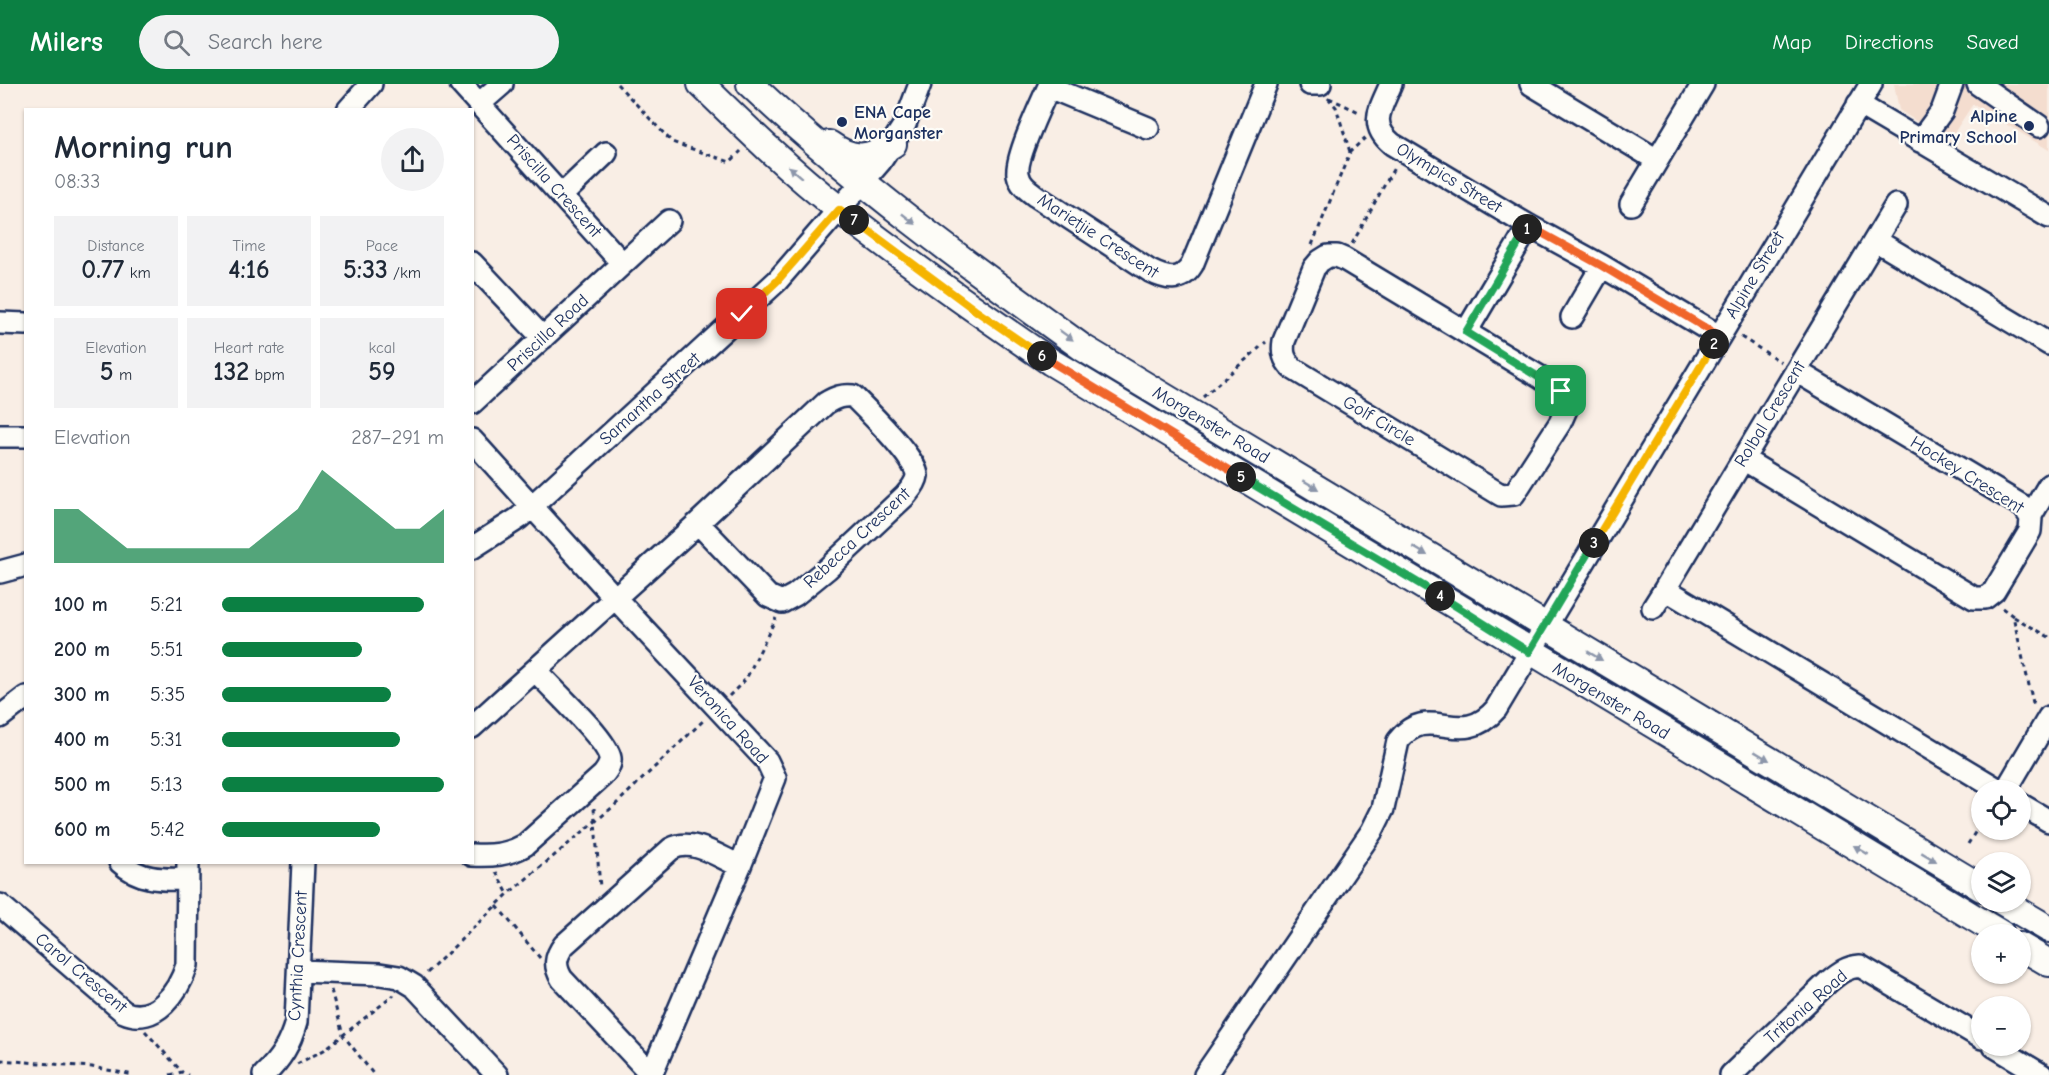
<!DOCTYPE html>
<html lang="en">
<head>
<meta charset="utf-8">
<style>
	:root { --surface:#fff; --page:#f2f2f3; --text:#1f2937; --muted:#747a83; --accent:#0b8043 }
	body { margin:0; font-family:"Comic Neue",sans-serif; background:var(--page); color:var(--text); height:100vh; display:flex; flex-direction:column; font-size:22px; white-space:nowrap }
	* { box-sizing:border-box; margin:0 }
	p { font-size:20px; color:var(--muted) }
	.icon { flex:none; width:33px; height:33px; fill:none; stroke:currentColor; stroke-width:2; stroke-linecap:round; stroke-linejoin:round }
	.map { position:relative; flex:1; overflow:hidden }
	.sheet { position:absolute; left:24px; top:24px; width:450px; height:756px; display:flex; flex-direction:column; background:var(--surface); border-radius:0px; box-shadow:0 2px 4px #0004 }
	.sheet>* { flex:none }
	.buttons { position:absolute; left:1971px; top:696px; display:grid; gap:12px }
	.buttons a { display:grid; place-items:center; width:60px; height:60px; border-radius:50%; background:var(--surface); box-shadow:0 2px 4px #0004; font-size:30px }
	.pin { position:absolute; display:grid; place-items:center; width:51px; height:51px; color:#fff; margin:-26px; border-radius:12px; box-shadow:0 3px 9px #0006 }
	.km { position:absolute; width:30px; height:30px; margin:-15px; border-radius:50%; background:#222; color:#fff; font-size:16px; line-height:30px; text-align:center }
	.round { display:grid; place-items:center; flex:none; width:63px; height:63px; border-radius:32px; background:var(--page) }
	.headline { display:flex; align-items:center; justify-content:space-between; height:102px; padding:0 30px }
	h1 { font-size:33px; font-weight:700; line-height:45px }
	.stats { display:grid; grid-template-columns:repeat(3,1fr); gap:9px; height:102px; padding:6px 30px }
	.stats div { display:grid; align-content:center; border-radius:0px; background:var(--page); text-align:center }
	.stats b { font-size:26px; font-weight:700 }
	.stats small { font-size:16px; font-weight:400 }
	.stats p { font-size:16px }
	.chart { height:168px; padding:12px 30px }
	.chart p { display:flex; justify-content:space-between }
	.chart svg { width:100%; height:108px; margin-top:6px; fill:var(--accent); opacity:.7 }
	ul { padding:0 30px; list-style:none; font-size:20px }
	li { display:grid; grid-template-columns:96px 72px 1fr; align-items:center; height:45px }
	li i { height:15px; border-radius:8px; background:var(--accent) }
	header { display:flex; align-items:center; gap:36px; box-sizing:border-box; height:84px; padding:0 30px; background:var(--accent); color:#fff }
	header strong { font-size:28px }
	nav { display:flex; gap:33px; margin-inline-start:auto; font-size:21px }
	.search { width:420px; height:54px; background:var(--page); display:flex; align-items:center; gap:15px; box-sizing:border-box; padding:0 21px; border-radius:33px; color:var(--muted); font-size:22px }
	.map>svg:first-child { display:block }
</style>
</head>
<body>
<header>
<strong>Milers</strong>
<div class="search"><svg class="icon" aria-label="search" viewBox="0 0 24 24"><circle cx="10" cy="10" r="6"/><path d="M15 15l6 6"/></svg>Search here</div>
<nav><a>Map</a><a>Directions</a><a>Saved</a></nav>
</header>
<div class="map">
<svg width="2049" height="991" viewBox="0 0 2049 991">
	<rect width="100%" height="100%" fill="#f9eee5"/>
	<filter id="ink" filterUnits="userSpaceOnUse"><feTurbulence type="fractalNoise" baseFrequency=".0167" numOctaves="2"/><feDisplacementMap in="SourceGraphic" scale="12" xChannelSelector="R" yChannelSelector="G"/><feConvolveMatrix kernelMatrix="1 2 1 2 8 2 1 2 1" color-interpolation-filters="sRGB"/></filter>
	<g filter="url(#ink)">
		<path fill="#f4ddcf" d="M1894 0H2049V66L1973 20 1948 58 1899 26Z"/>
		<g fill="none" stroke-linecap="round" stroke-linejoin="round">
			<g stroke="#1b2f5e" stroke-width="26">
				<path id="minor" d="M461 0 622 179
					M1050 0C1042 18 1015 74 1018 90 1020 101 1028 106 1036 112L1150 187C1166 195 1181 199 1192 181L1266 0
					M1310 0H1320
					M1391 0C1381 24 1368 40 1392 60L1529 142 1602 182 1719 252
					M1531 0 1657 76
					M1978 0 2039 42
					M1049 3 1148 44
					M479 20 502 0
					M1858 20 2049 133
					M348 26 371 0
					M1920 57 1942 27 1952 0
					M562 111 606 69
					M1631 120 1703 0
					M1896 121 1665 505 1999 706
					M1875 156 2049 260
					M1328 172H1337L1344 175 1540 293 1566 311 1568 321 1560 339 1514 410 1501 411 1292 284C1284 275 1282 269 1284 257L1314 184 1320 177Z
					M472 179 543 254
					M1572 233 1602 182
					M0 239 26 240
					M1466 248 1529 142
					M472 319 669 137
					M0 352H26
					M472 356 615 514 767 677 775 694 740 782 651 991
					M1743 375 1974 514H1985L1994 507 2030 447 2031 434 2024 423 1796 287
					M2030 433 2049 401
					M472 464 519 434 777 197 880 78 905 40 920 0
					M0 488 26 481
					M1653 524 1665 505
					M0 633 26 613
					M472 643 698 439 826 319C836 313 842 311 853 312 866 325 918 376 917 392 916 400 909 407 905 412L827 485 795 511 782 518 768 512 698 439
					M2006 706 2049 633
					M2020 720 2049 737
					M472 771C492 772 508 771 525 761L603 691C607 686 611 681 610 674 607 655 551 604 536 587
					M120 778C139 796 162 796 187 795
					M0 821 124 928C155 942 179 907 187 881L188 778
					M299 887 380 890 399 893 414 902 497 991
					M1994 962 2042 991
					M651 990 562 895C554 882 555 873 564 861L671 765C693 753 719 773 740 782
					M264 991C281 975 290 960 296 938L303 778
					M1205 991 1372 747 1383 725 1398 657C1429 616 1460 667 1496 625L1871 0
					M1731 991 1828 898C1839 889 1846 883 1860 882L1982 954"/>
			</g>
			<g stroke="#1b2f5e" stroke-width="30">
				<path id="major" d="M701 0C746 44 790 87 840 126 908 179 979 229 1051 278L2001 850
					M750 0C853 97 968 181 1083 264L1982 804
					M829 60C854 78 869 75 893 60
					M2003 818 2049 845
					M2020 862 2049 879"/>
			</g>
			<path stroke="#1b2f5e" stroke-width="3" stroke-dasharray="4.5 4.5" stroke-linecap="butt" d="M617 0 672 58 730 78 741 67
				M1328 14 1336 23 1350 68
				M1329 14 1361 29
				M1352 160 1395 82
				M1312 161 1350 68 1366 53
				M1741 253 1781 278
				M1203 313 1266 258
				M2002 524 2013 532 2034 623
				M2014 533 2049 553
				M729 612 746 595 776 534
				M594 724 600 804
				M1968 760 1982 737
				M496 788 508 810
				M497 822 540 874
				M427 889 508 810 614 722 705 635
				M331 906 343 951 374 991
				M145 947 182 988
				M0 976 92 983 134 991
				M297 980 324 966 394 911
				M170 991 182 988 188 991"/>
			<use href="#minor" stroke="#fdfcf7" stroke-width="21"/>
			<use href="#major" stroke="#fdfcf7" stroke-width="26"/>
		</g>
		<defs><path id="oneway-solid" d="M-6-.8H1V-3.2L6.5 0L1 3.2V.8H-6Z" transform="scale(1.5)"/></defs>
		<g fill="#8c96aa">
			<use href="#oneway-solid" transform="translate(795 88) rotate(-139)"/>
			<use href="#oneway-solid" transform="translate(909 135) rotate(38)"/>
			<use href="#oneway-solid" transform="translate(1066 251) rotate(36)"/>
			<use href="#oneway-solid" transform="translate(1311 401) rotate(31)"/>
			<use href="#oneway-solid" transform="translate(1420 467) rotate(31)"/>
			<use href="#oneway-solid" transform="translate(1595 572) rotate(31)"/>
			<use href="#oneway-solid" transform="translate(1762 672) rotate(31)"/>
			<use href="#oneway-solid" transform="translate(1861 766) rotate(-149)"/>
			<use href="#oneway-solid" transform="translate(1929 773) rotate(31)"/>
		</g>
	</g>
	<g fill="none" stroke-linecap="round" stroke-linejoin="round" filter="url(#ink)">
		<g stroke="#fff" stroke-width="12">
			<path id="split-1" d="M1527 145 1466 248 1561 307"/>
		</g>
		<g stroke="#fff" stroke-width="12">
			<path id="split-2" d="M1527 145 1529 142 1602 182 1719 252 1714 260"/>
		</g>
		<g stroke="#fff" stroke-width="12">
			<path id="split-3" d="M1594 459 1714 260"/>
		</g>
		<g stroke="#fff" stroke-width="12">
			<path id="split-4" d="M1440 512 1529 568 1594 459"/>
		</g>
		<g stroke="#fff" stroke-width="12">
			<path id="split-5" d="M1241 393 1440 512"/>
		</g>
		<g stroke="#fff" stroke-width="12">
			<path id="split-6" d="M1042 272 1241 393"/>
		</g>
		<g stroke="#fff" stroke-width="12">
			<path id="split-7" d="M854 136 975 226 1042 272"/>
		</g>
		<g stroke="#fff" stroke-width="12">
			<path id="split-8" d="M742 230 777 197 839 126 854 136"/>
		</g>
		<use href="#split-1" stroke="#22a559" stroke-width="8"/>
		<use href="#split-2" stroke="#f0652b" stroke-width="8"/>
		<use href="#split-3" stroke="#f5b400" stroke-width="8"/>
		<use href="#split-4" stroke="#22a559" stroke-width="8"/>
		<use href="#split-5" stroke="#22a559" stroke-width="8"/>
		<use href="#split-6" stroke="#f0652b" stroke-width="8"/>
		<use href="#split-7" stroke="#f5b400" stroke-width="8"/>
		<use href="#split-8" stroke="#f5b400" stroke-width="8"/>
	</g>
	<g fill="#1b2f5e" stroke="#fdfcf7" stroke-width="2">
		<circle cx="842" cy="38" r="6"/>
		<circle cx="2029" cy="42" r="6"/>
	</g>
	<g text-anchor="middle" dominant-baseline="central" stroke-width="4.5" stroke-linejoin="round" paint-order="stroke">
		<g font-size="18" font-weight="bold" fill="#1b2f5e" stroke="#fdfcf7" text-anchor="start">
			<text x="854" y="28">ENA Cape<tspan x="854" dy="21">Morganster</tspan></text>
			<text x="2017" y="32" text-anchor="end">Alpine<tspan x="2017" dy="21">Primary School</tspan></text>
		</g>
		<g font-size="18" fill="#1b2f5e" stroke="#fdfcf7">
			<text transform="translate(1449 94) rotate(31)">Olympics Street</text>
			<text transform="translate(554 102) rotate(48)">Priscilla Crescent</text>
			<text transform="translate(1098 152) rotate(33)">Marietjie Crescent</text>
			<text transform="translate(1755 191) rotate(-59)">Alpine Street</text>
			<text transform="translate(548 249) rotate(-43)">Priscilla Road</text>
			<text transform="translate(650 315) rotate(-42)">Samantha Street</text>
			<text transform="translate(1770 330) rotate(-59)">Rolbal Crescent</text>
			<text transform="translate(1379 337) rotate(31)">Golf Circle</text>
			<text transform="translate(1211 341) rotate(31)">Morgenster Road</text>
			<text transform="translate(1967 391) rotate(32)">Hockey Crescent</text>
			<text transform="translate(857 454) rotate(-43)">Rebecca Crescent</text>
			<text transform="translate(1611 617) rotate(31)">Morgenster Road</text>
			<text transform="translate(728 636) rotate(48)">Veronica Road</text>
			<text transform="translate(298 872) rotate(-87)">Cynthia Crescent</text>
			<text transform="translate(81 889) rotate(40)">Carol Crescent</text>
			<text transform="translate(1806 923) rotate(-41)">Tritonia Road</text>
		</g>
	</g>
</svg>
<div class="buttons">
<a><svg class="icon" aria-label="locate" viewBox="0 0 24 24"><circle cx="12" cy="12" r="6"/><path d="M12 2v4M12 18v4M2 12h4M18 12h4"/></svg></a>
<a><svg class="icon" aria-label="layers" viewBox="0 0 24 24"><path d="M12 4l9 5-9 5-9-5zM3 14l9 5 9-5"/></svg></a>
<a>+</a>
<a>−</a>
</div>
<div class="pin" style="left:1561px;top:307px;background:#1e9e55"><svg class="icon" aria-label="arrive" viewBox="0 0 24 24"><path d="M6 21V4h12l-3 4 3 4H6"/></svg></div>
<div class="pin" style="left:742px;top:230px;background:#d93025"><svg class="icon" aria-label="check" viewBox="0 0 24 24"><path d="M5 12l5 5 9-10"/></svg></div>
<b class="km" style="left:1527px;top:145px">1</b>
<b class="km" style="left:1714px;top:260px">2</b>
<b class="km" style="left:1594px;top:459px">3</b>
<b class="km" style="left:1440px;top:512px">4</b>
<b class="km" style="left:1241px;top:393px">5</b>
<b class="km" style="left:1042px;top:272px">6</b>
<b class="km" style="left:854px;top:136px">7</b>
<section class="sheet">
<div class="headline"><div><h1>Morning run</h1><p>08:33</p></div><a class="round"><svg class="icon" aria-label="share" viewBox="0 0 24 24"><path d="M12 15V3M7 8l5-5 5 5M5 13v7h14v-7"/></svg></a></div>
<div class="stats">
<div><p>Distance</p><b>0.77<small> km</small></b></div>
<div><p>Time</p><b>4:16</b></div>
<div><p>Pace</p><b>5:33<small> /km</small></b></div>
</div>
<div class="stats">
<div><p>Elevation</p><b>5<small> m</small></b></div>
<div><p>Heart rate</p><b>132<small> bpm</small></b></div>
<div><p>kcal</p><b>59</b></div>
</div>
<div class="chart"><p><span>Elevation</span>287–291 m</p>
<svg viewBox="0 0 160 44" preserveAspectRatio="none"><path d="M0 44V22L10 22L20 30L30 38L40 38L50 38L60 38L70 38L80 38L90 30L100 22L110 6L120 14L130 22L140 30L150 30L160 22V44z"/></svg>
</div>
<ul>
<li><b>100 m</b>5:21<i style="width:91%"></i></li>
<li><b>200 m</b>5:51<i style="width:63%"></i></li>
<li><b>300 m</b>5:35<i style="width:76%"></i></li>
<li><b>400 m</b>5:31<i style="width:80%"></i></li>
<li><b>500 m</b>5:13<i style="width:100%"></i></li>
<li><b>600 m</b>5:42<i style="width:71%"></i></li>
</ul>
</section>
</div>
</body>
</html>
